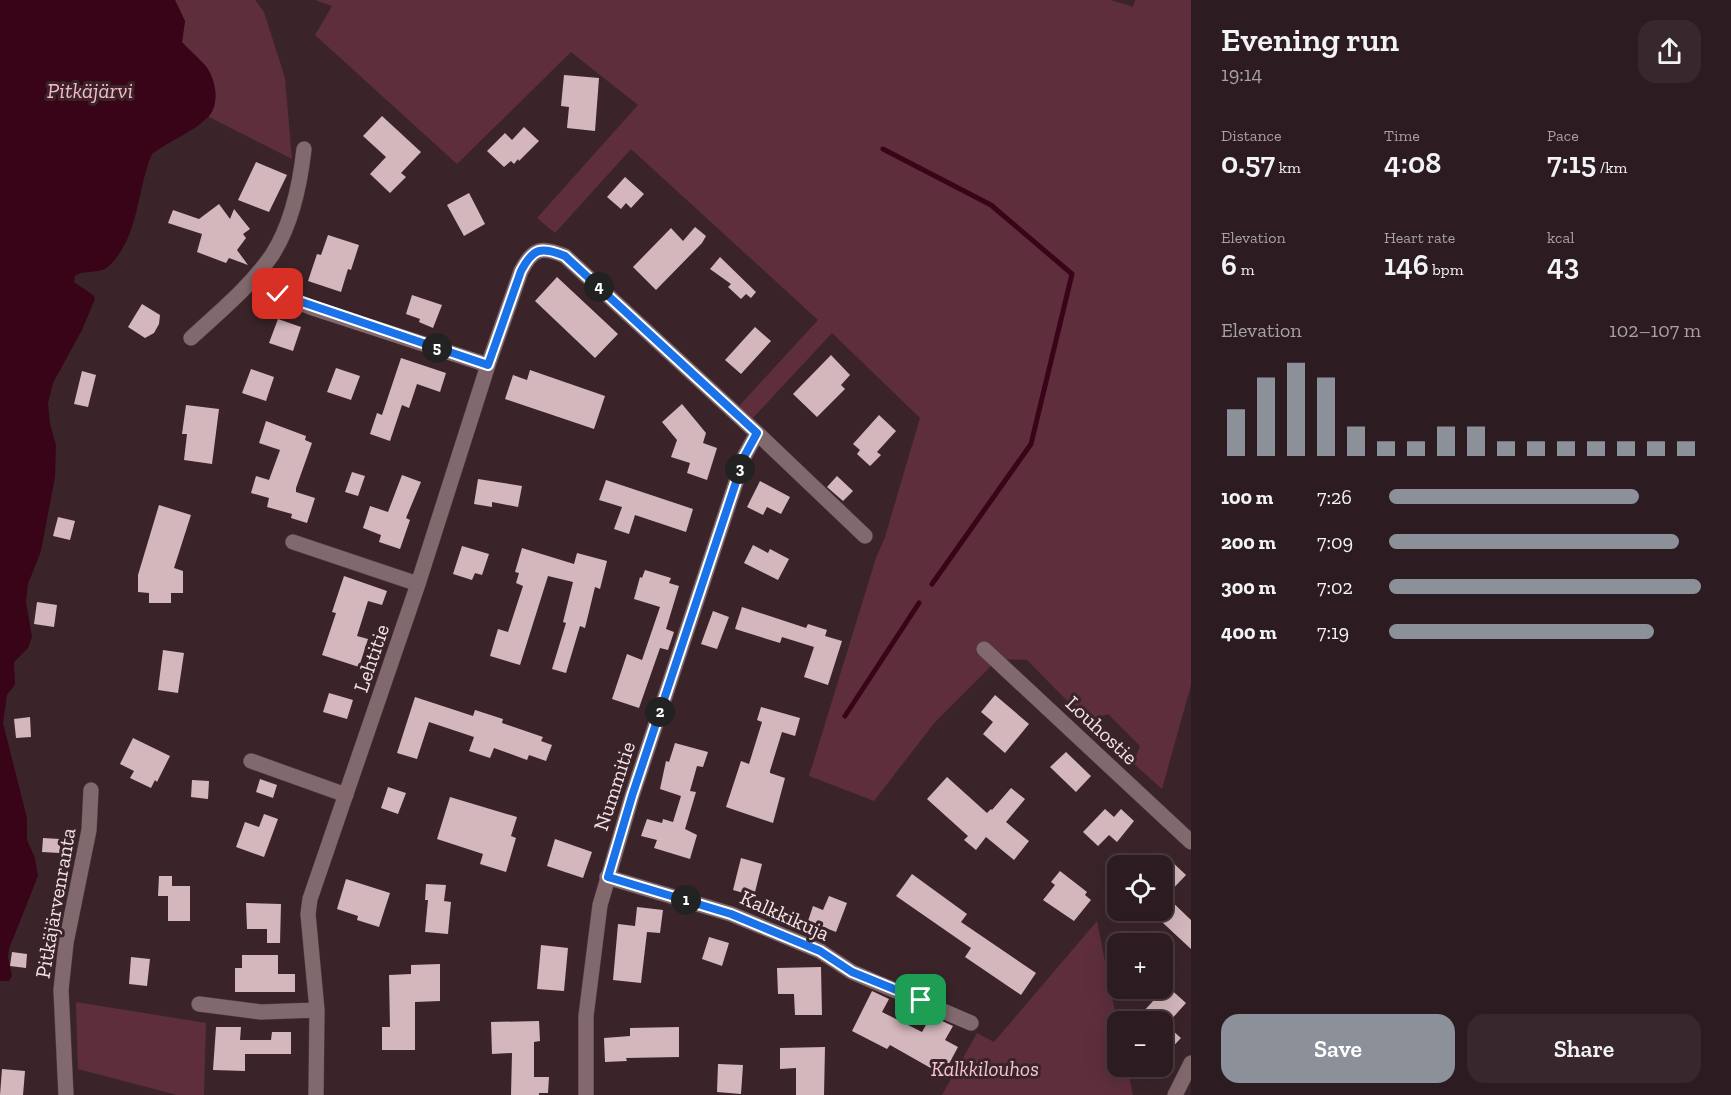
<!DOCTYPE html>
<html lang="en">
<head>
<meta charset="utf-8">
<style>
	:root { --surface:#2c1b20; --page:#38282d; --text:#f1f3f6; --muted:#a6a1a5; --line:#48393e; --accent:#8c9099 }
	body { margin:0; font-family:"Zilla Slab",serif; background:var(--page); color:var(--text); height:100vh; display:flex; flex-direction:column; font-size:22px; white-space:nowrap }
	* { box-sizing:border-box; margin:0 }
	p { font-size:20px; color:var(--muted) }
	.icon { flex:none; width:33px; height:33px; fill:none; stroke:currentColor; stroke-width:2; stroke-linecap:round; stroke-linejoin:round }
	.map { position:relative; flex:1; overflow:hidden }
	.drawer { display:flex; flex-direction:column; background:var(--surface); width:540px }
	.drawer>* { flex:none }
	.controls { position:absolute; left:1107px; top:855px; display:grid; gap:12px }
	.controls a { display:grid; place-items:center; width:66px; height:66px; border-radius:12px; background:var(--surface); box-shadow:0 6px 24px #0002,0 0 0 2px var(--line); font-size:30px }
	.pin { position:absolute; display:grid; place-items:center; width:51px; height:51px; color:#fff; margin:-26px; border-radius:12px; box-shadow:0 3px 9px #0006 }
	.km { position:absolute; width:30px; height:30px; margin:-15px; border-radius:50%; background:#222; color:#fff; font-size:16px; line-height:30px; text-align:center }
	.round { display:grid; place-items:center; flex:none; width:63px; height:63px; border-radius:18px; background:var(--page) }
	.overview { display:flex; align-items:center; justify-content:space-between; height:102px; padding:0 30px }
	h1 { font-size:33px; font-weight:600; line-height:45px }
	.stats { display:grid; grid-template-columns:repeat(3,1fr); gap:9px; height:102px; padding:6px 30px }
	.stats div { display:grid; align-content:center }
	.stats b { font-size:30px; font-weight:600 }
	.stats small { font-size:16px; font-weight:400 }
	.stats p { font-size:16px }
	.chart { height:168px; padding:12px 30px }
	.chart p { display:flex; justify-content:space-between }
	.chart svg { width:100%; height:108px; margin-top:6px; stroke:var(--accent); stroke-width:6 }
	.cta { display:flex; gap:12px; margin-top:auto; padding:12px 30px }
	.cta a { flex:1; height:69px; border-radius:18px; background:var(--accent); color:#fff; font-size:24px; font-weight:600; line-height:69px; text-align:center }
	.cta a+a { background:var(--page); color:var(--text) }
	ul { padding:0 30px; list-style:none; font-size:20px }
	li { display:grid; grid-template-columns:96px 72px 1fr; align-items:center; height:45px }
	li i { height:15px; border-radius:8px; background:var(--accent) }
	main { display:flex; flex:1; min-height:0 }
	.map>svg:first-child { display:block }
</style>
</head>
<body>
<main>
<div class="map">
<svg width="1191" height="1095" viewBox="0 0 1191 1095">
	<rect width="100%" height="100%" fill="#3a242a"/>
	<path fill="#5e2e3c" d="M175 0H255L264 12 285 78 292 159 209 117C212 109 217 98 215 89 212 79 189 51 182 42L185 21Z
		M315 0H1111L1133 7 1135 0H1191V685L1162 789 1133 763 1140 746 1108 714 1087 721 1027 660 1003 659 994 663 935 722 874 801 809 776 876 558 885 537 920 418 832 333 752 419 739 406 818 320 631 149 555 233 537 218 638 105 571 52 457 164 315 35 332 6Z
		M1097 921 1117 1022 1118 1066 1127 1067 1133 1095H942L977 1033 994 1042Z
		M76 1002 206 1023 204 1095H177L78 1069Z"/>
	<path fill="#390418" d="M0 0H175L185 21 182 42C189 50 198 57 205 65 216 78 221 106 207 118 192 133 169 141 152 154 136 191 140 236 109 266 99 275 85 269 75 276L74 282 93 295 95 299 82 330 53 383 48 403 50 424 56 445 55 477 41 551 28 584 26 602 32 637 28 648 14 662 15 685 7 695 3 723 27 818V840L35 858 38 876 9 949 8 957 12 976 9 981H0Z"/>
	<g fill="none" stroke-linecap="round" stroke-linejoin="round">
		<path stroke="#390418" stroke-width="5" d="M883 149 991 205 1072 274 1031 444 932 584
			M845 716 919 603"/>
	</g>
	<path fill="#d4b7bd" d="M564 75 599 78 595 131 567 128 569 107 561 106Z
		M382 116 421 152 401 173 406 177 390 193 370 174 386 157 363 136Z
		M524 127 539 141 519 161 518 159 514 164 511 161 504 167 487 151 505 133 512 140Z
		M256 162 287 175 269 212 238 200Z
		M625 177 644 194 631 208 626 203 621 209 607 197Z
		M469 193 485 224 464 236 447 205Z
		M219 204 230 219 234 209 250 229 243 234 246 238 237 250 248 265 229 258 226 263 197 252 202 234 168 223 173 210 199 219Z
		M695 227 706 236 702 243 656 290 633 267 671 228 683 241Z
		M328 235 359 245 351 270 348 269 341 292 308 281 317 254 321 255Z
		M720 257 756 292 751 298 746 294 741 299 728 287 731 284 710 269Z
		M557 277 618 334 595 358 535 301Z
		M412 295 442 305 433 328 419 322 420 319 406 314Z
		M142 304 160 315 159 324 154 333 145 338 128 327Z
		M278 319 301 327 293 351 269 343Z
		M755 327 771 341 741 374 725 360Z
		M831 355 850 375 841 385 845 389 817 417 793 394Z
		M401 358 446 373 440 392 417 384 409 408 402 405 390 441 370 434 377 413 382 415Z
		M336 368 360 376 351 400 327 392Z
		M251 369 274 377 266 401 242 393Z
		M530 370 605 396 594 429 505 399 513 375 527 380Z
		M82 371 96 375 88 407 74 404Z
		M682 404 706 433 703 443 717 448 707 480 687 473 690 463 671 457 677 440 662 422Z
		M186 405 219 409 212 464 184 460 187 434H182Z
		M879 415 896 431 877 452 881 455 870 466 857 454 860 450 853 444Z
		M266 421 306 436 305 440 312 443 296 488V492L315 498 307 523 291 518 292 514 267 507 269 498 251 493 256 476 269 480 280 450 259 443Z
		M352 472 365 476 358 496 345 492Z
		M402 475 421 482 406 518 410 520 400 549 379 542 381 535 363 528 370 506 388 512Z
		M837 476 853 491 843 501 827 487Z
		M478 479 522 486 518 507 492 502V507L474 504Z
		M606 480 693 509 686 532 635 515 629 534 614 529 622 507 599 500Z
		M760 481 790 497 781 514 767 507 763 515 747 507Z
		M159 505 191 515 174 568 183 571V593H171V603H149V593L138 592V575Z
		M58 517 75 521 70 540 53 536Z
		M753 545 768 553 770 549 789 559 778 580 744 563Z
		M462 546 489 554 482 575 475 573 472 580 453 574Z
		M522 548 574 564 577 553 607 561 600 589 595 587 585 628 580 626 566 673 552 669 566 623 563 622 573 582 548 576 520 665 490 656 498 629 508 632 523 586 516 583 519 573 515 572Z
		M645 570 671 578 669 583 679 586 666 629 674 632 668 650 660 648 639 708 612 699 627 654 642 660 660 607 634 599 640 577 642 578Z
		M344 576 387 591 382 605 368 601 357 636 368 639 359 667 322 655 336 613 332 612Z
		M37 602 57 605 54 627 34 624Z
		M742 607 806 628 808 624 827 630 825 636 842 641 828 685 804 677 814 647 782 637 780 643 735 629Z
		M713 611 729 617 717 649 701 644Z
		M163 650 184 653 178 693 158 690Z
		M329 693 353 700 347 719 323 712Z
		M995 695 1029 724 1005 753 983 734 993 722 981 712Z
		M415 697 473 716 475 710 503 719 502 723 543 737 541 741 552 745 546 761 529 755 527 760 494 748 490 758 469 751 474 737 429 722 417 759 397 753Z
		M761 707 800 718 795 736 782 732 770 771V773L785 778 773 823 726 807 741 761 749 764 762 722 757 720Z
		M30 717 31 737 16 738 14 719Z
		M133 738 170 756 157 782 155 780 151 788 130 778 134 771 120 764Z
		M675 743 708 752 703 767 697 766 690 791 696 792 685 829 697 835 690 859 654 848 657 840 641 836 647 819 662 823 663 819 673 822 681 796 660 789 666 761 669 762Z
		M1066 752 1091 776 1076 792 1050 767Z
		M947 777 987 813 991 809 992 810 1011 788 1025 799 1006 822 1029 841 1014 860 986 837 976 850 964 840 968 836 927 799Z
		M260 779 277 785 273 798 256 792Z
		M192 780 209 781 208 799 191 797Z
		M388 787 406 793 398 814 381 808Z
		M450 797 517 817 511 836 516 838 506 872 480 864 483 854 437 839Z
		M1105 809 1114 817 1121 809 1134 821 1117 842 1109 835 1098 846 1083 832Z
		M264 814 278 819 264 857 236 847 245 822 259 827Z
		M43 838 60 839V853L42 852Z
		M555 839 592 852 583 878 547 866Z
		M741 858 762 864 754 896 733 890Z
		M1169 859 1186 875 1166 896 1191 920V949L1149 910H1162V866Z
		M1060 871 1087 892 1085 895 1091 900 1074 921 1043 900 1055 885 1051 882Z
		M912 874 967 914 961 922 1036 973 1021 995 965 957 971 948 896 896Z
		M159 876H172V886H190V921H168V896H158Z
		M346 879 390 893 379 927 357 920 358 916 337 909Z
		M426 884 446 885 444 901 451 902 448 934 425 932 428 900H425Z
		M829 896 847 903 836 932 808 921 813 906 823 910Z
		M246 903 281 904 280 943H267V929H247Z
		M637 907 663 910 660 933 647 932 641 983 613 980 618 924 635 926Z
		M709 937 729 943 722 966 702 959Z
		M541 945 568 948 564 991 537 989Z
		M12 952 27 954 26 968 10 966Z
		M242 955H278V974H295V992H235V968H242Z
		M131 957 150 959 147 986 129 984Z
		M440 964V1001L415 1002V1050H382V1027H390L389 975 411 974V965Z
		M821 967 822 1015H795L794 994H778L777 968Z
		M1167 986 1186 1003 1169 1022H1163L1181 1038 1162 1058V1022H1150L1141 1014Z
		M872 991 889 999 882 1012 922 1032 931 1016 953 1026 945 1040 958 1047 943 1075 890 1045 887 1049 852 1031Z
		M539 1021 540 1041 534 1042V1077H549L548 1093H539V1095H511L512 1053 492 1054 491 1022Z
		M216 1027H241L240 1040H271L272 1032H291V1054H245V1071L213 1070Z
		M679 1027V1057L626 1058 627 1061 605 1062 604 1038 630 1036V1028Z
		M825 1047 824 1095H796V1068L780 1069V1048Z
		M718 1064 743 1065 741 1094 717 1092Z
		M2 1069 25 1071 23 1095H0Z"/>
	<g fill="none" stroke-linecap="round" stroke-linejoin="round">
		<g stroke="#524045" stroke-width="16">
			<path id="minor" d="M254 278 278 294 313 308 488 365
				M191 338C219 312 250 287 272 255 292 224 300 185 304 149
				M757 433 865 536
				M293 542 418 584
				M984 649 1191 842
				M251 761 346 795
				M607 877 731 914 820 951 852 972 971 1023
				M199 1004 261 1012 317 1010
				M66 1095 61 990 66 943 89 830 91 790
				M316 1095 317 1010 308 914 310 899 418 584 488 365 521 271C533 248 541 246 565 256L757 433 745 455 632 796 600 905 586 1016V1095
				M1175 1095 1191 1063"/>
		</g>
		<use href="#minor" stroke="#82696e" stroke-width="15"/>
	</g>
	<g fill="none" stroke-linecap="round" stroke-linejoin="round">
		<g stroke="#fff" stroke-width="12">
			<path id="route" d="M278 294 488 365 521 271C533 248 541 246 565 256L757 433 745 455 632 796 608 877 731 914 820 951 852 972 921 1000"/>
		</g>
		<use href="#route" stroke="#1a73e8" stroke-width="8"/>
	</g>
	<g text-anchor="middle" dominant-baseline="central" stroke-width="6" stroke-linejoin="round" paint-order="stroke">
		<g font-size="21" fill="#f2e3e6" stroke="#3a242a">
			<text transform="translate(371 658) rotate(-71)">Lehtitie</text>
			<text transform="translate(1102 730) rotate(43)">Louhostie</text>
			<text transform="translate(614 786) rotate(-72)">Nummitie</text>
			<text transform="translate(55 903) rotate(-80)">Pitkäjärvenranta</text>
			<text transform="translate(785 915) rotate(24)">Kalkkikuja</text>
		</g>
		<g font-size="21" font-style="italic" fill="#f3c5cf" stroke="#3a242a">
			<text x="985" y="1068">Kalkkilouhos</text>
		</g>
		<g font-size="22" font-style="italic" fill="#f9b6c6" stroke="#3a242a">
			<text x="90" y="90">Pitkäjärvi</text>
		</g>
	</g>
</svg>
<div class="controls">
<a><svg class="icon" aria-label="locate" viewBox="0 0 24 24"><circle cx="12" cy="12" r="6"/><path d="M12 2v4M12 18v4M2 12h4M18 12h4"/></svg></a>
<a>+</a>
<a>−</a>
</div>
<div class="pin" style="left:921px;top:1000px;background:#1e9e55"><svg class="icon" aria-label="arrive" viewBox="0 0 24 24"><path d="M6 21V4h12l-3 4 3 4H6"/></svg></div>
<div class="pin" style="left:278px;top:294px;background:#d93025"><svg class="icon" aria-label="check" viewBox="0 0 24 24"><path d="M5 12l5 5 9-10"/></svg></div>
<b class="km" style="left:686px;top:900px">1</b>
<b class="km" style="left:660px;top:712px">2</b>
<b class="km" style="left:740px;top:469px">3</b>
<b class="km" style="left:599px;top:287px">4</b>
<b class="km" style="left:437px;top:348px">5</b>
</div>
<section class="drawer">
<div class="overview"><div><h1>Evening run</h1><p>19:14</p></div><a class="round"><svg class="icon" aria-label="share" viewBox="0 0 24 24"><path d="M12 15V3M7 8l5-5 5 5M5 13v7h14v-7"/></svg></a></div>
<div class="stats">
<div><p>Distance</p><b>0.57<small> km</small></b></div>
<div><p>Time</p><b>4:08</b></div>
<div><p>Pace</p><b>7:15<small> /km</small></b></div>
</div>
<div class="stats">
<div><p>Elevation</p><b>6<small> m</small></b></div>
<div><p>Heart rate</p><b>146<small> bpm</small></b></div>
<div><p>kcal</p><b>43</b></div>
</div>
<div class="chart"><p><span>Elevation</span>102–107 m</p>
<svg viewBox="0 0 160 44" preserveAspectRatio="none"><path d="M5 44V25M15 44V12M25 44V6M35 44V12M45 44V32M55 44V38M65 44V38M75 44V32M85 44V32M95 44V38M105 44V38M115 44V38M125 44V38M135 44V38M145 44V38M155 44V38"/></svg>
</div>
<ul>
<li><b>100 m</b>7:26<i style="width:80%"></i></li>
<li><b>200 m</b>7:09<i style="width:93%"></i></li>
<li><b>300 m</b>7:02<i style="width:100%"></i></li>
<li><b>400 m</b>7:19<i style="width:85%"></i></li>
</ul>
<div class="cta"><a>Save</a><a>Share</a></div>
</section>
</main>
</body>
</html>
